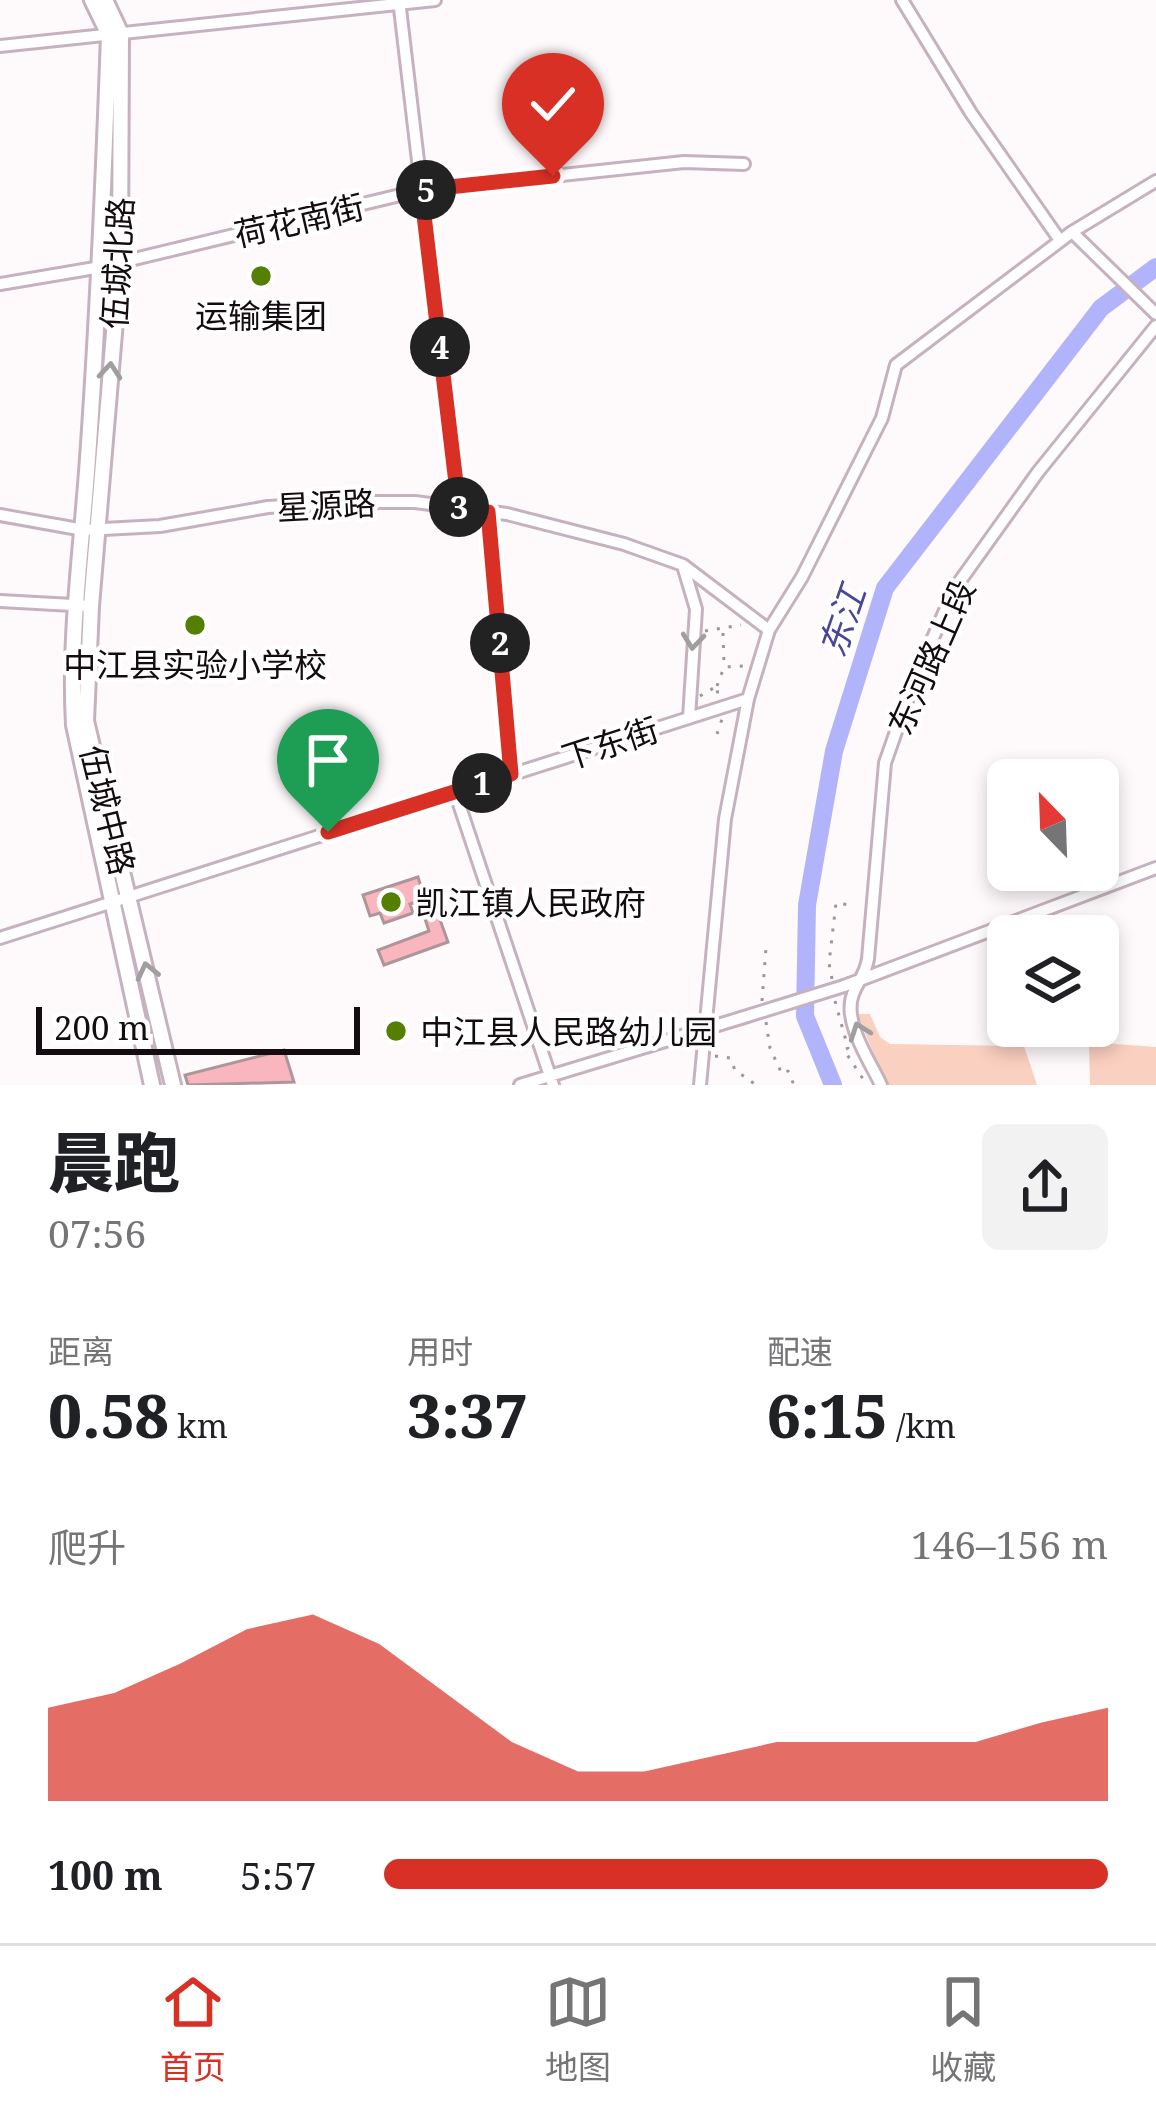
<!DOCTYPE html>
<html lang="zh">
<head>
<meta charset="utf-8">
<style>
	:root { --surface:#fff; --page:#f2f2f2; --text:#202124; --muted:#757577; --line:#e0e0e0; --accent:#d93025 }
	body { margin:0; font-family:"Noto Serif","Noto Sans SC",serif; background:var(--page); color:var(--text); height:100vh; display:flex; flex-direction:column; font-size:45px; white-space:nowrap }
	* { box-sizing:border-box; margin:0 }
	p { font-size:39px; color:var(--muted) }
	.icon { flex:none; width:66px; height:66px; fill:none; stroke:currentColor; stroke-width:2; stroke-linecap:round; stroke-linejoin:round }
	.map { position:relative; height:1085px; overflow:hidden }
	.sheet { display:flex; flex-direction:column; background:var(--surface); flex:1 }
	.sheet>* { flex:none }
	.needle { width:78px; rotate:337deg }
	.controls { position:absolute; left:987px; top:759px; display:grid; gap:24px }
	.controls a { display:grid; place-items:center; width:132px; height:132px; border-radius:18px; background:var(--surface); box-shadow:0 6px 18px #0003; font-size:60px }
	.scale { position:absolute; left:36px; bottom:30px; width:324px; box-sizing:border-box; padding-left:12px; border:6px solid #130c10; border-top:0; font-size:33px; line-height:42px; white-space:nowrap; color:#130c10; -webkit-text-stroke:9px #fff; paint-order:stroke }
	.pin { position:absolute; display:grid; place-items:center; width:102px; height:102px; color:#fff; margin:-123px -51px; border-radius:50% 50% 50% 0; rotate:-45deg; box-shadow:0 0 12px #0007 }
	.pin .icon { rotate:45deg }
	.km { position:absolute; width:60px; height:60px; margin:-30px; border-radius:50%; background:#222; color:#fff; font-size:33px; line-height:60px; text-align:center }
	.round { display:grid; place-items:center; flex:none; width:126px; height:126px; border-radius:18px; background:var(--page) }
	.headline { display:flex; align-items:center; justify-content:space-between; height:204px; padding:0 48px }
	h1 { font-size:66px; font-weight:800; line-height:90px }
	.stats { display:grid; grid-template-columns:repeat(3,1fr); gap:18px; height:204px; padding:12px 48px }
	.stats div { display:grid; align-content:center }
	.stats b { font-size:60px; font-weight:800 }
	.stats small { font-size:33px; font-weight:400 }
	.stats p { font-size:33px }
	.chart { height:336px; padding:24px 48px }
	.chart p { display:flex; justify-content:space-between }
	.chart svg { width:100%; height:216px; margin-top:12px; fill:var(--accent); opacity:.7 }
	ul { padding:0 48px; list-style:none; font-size:39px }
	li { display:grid; grid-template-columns:192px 144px 1fr; align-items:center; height:90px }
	li i { height:30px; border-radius:15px; background:var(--accent) }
	.dock { display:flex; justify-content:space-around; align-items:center; height:168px; border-top:3px solid var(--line); background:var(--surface); font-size:33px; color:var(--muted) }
	.dock a { display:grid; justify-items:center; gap:6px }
	.dock .selected { color:var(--accent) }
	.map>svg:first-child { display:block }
</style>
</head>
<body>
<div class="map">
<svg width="1156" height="1085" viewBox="0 0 1156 1085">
	<rect width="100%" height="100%" fill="#fefafc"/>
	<path fill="#fad0c1" d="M857 1014H870L880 1037 890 1044 1024 1046 1037 1085H887Z
		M1089 1042 1156 1047V1085H1090Z"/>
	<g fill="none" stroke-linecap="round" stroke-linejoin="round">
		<path stroke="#b1b4fb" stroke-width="18" d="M833 1085 805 1016 807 905 834 751 885 588 1101 308 1156 267"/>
	</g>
	<path fill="#fab6be" stroke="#ad9699" stroke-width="3" d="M418 877 425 899 410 904 413 913 384 923 380 913 370 916 363 895Z
		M438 914 448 942 384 965 378 950 429 931 425 919Z
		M284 1050 294 1082 188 1085 185 1075Z"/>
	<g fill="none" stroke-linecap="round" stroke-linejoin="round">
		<g stroke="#c6b2be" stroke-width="16">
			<path id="minor" d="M399 0 459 508
				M902 0 971 113 1059 239
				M0 46 435 0
				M1072 232 1156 181
				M0 284 101 267 421 190 684 162 744 164
				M488 512 511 774
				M0 515 84 530 160 526 268 507 357 502H415L507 514 624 544 683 565 769 630
				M684 569 696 609 689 718
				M0 601 91 606
				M455 792 553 1085
				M0 938 748 699
				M844 986 1156 868
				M520 1085 741 1018
				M700 1085 725 819 748 699 769 630 802 577 882 418 896 365 1072 232 1156 314
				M881 1085C870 1061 842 1021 853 994 858 980 865 976 868 959L885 763 913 683 955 588 1038 472 1156 326"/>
		</g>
		<g stroke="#c6b2be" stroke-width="20">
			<path id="major" d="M92 0 109 35C104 176 98 317 88 458 82 547 69 636 74 725L152 1085
				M105 0 121 34 120 262 91 606 86 721 173 1085"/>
		</g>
		<path stroke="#9b9699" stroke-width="3" stroke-dasharray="3 9" stroke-linecap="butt" d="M705 631 741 625
			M723 633 724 665
			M717 686 724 667 744 666
			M700 696 717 686 718 698
			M717 734 722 719
			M832 979 829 963 836 903 850 905
			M762 1001 766 948
			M835 1001 848 1048 844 1050 867 1085
			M766 1022 770 1048 782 1074 788 1071 794 1085
			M715 1056 730 1058 735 1070 756 1085"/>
		<use href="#minor" stroke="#fff" stroke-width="10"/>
		<use href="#major" stroke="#fff" stroke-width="14"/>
		<g stroke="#c6b2be" stroke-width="16" stroke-linecap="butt">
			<path id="minor-bridge" d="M741 1018 844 986"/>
		</g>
		<use href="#minor-bridge" stroke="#fff" stroke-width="10"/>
	</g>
	<defs><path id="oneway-chevron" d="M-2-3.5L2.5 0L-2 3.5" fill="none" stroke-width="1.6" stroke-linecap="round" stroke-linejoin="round" transform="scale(3)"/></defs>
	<g stroke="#a19e9f">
		<use href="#oneway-chevron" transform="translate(110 371) rotate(-85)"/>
		<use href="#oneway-chevron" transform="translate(693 641) rotate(96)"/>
		<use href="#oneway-chevron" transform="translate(147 971) rotate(-103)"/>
		<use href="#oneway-chevron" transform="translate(859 1031) rotate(-110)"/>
	</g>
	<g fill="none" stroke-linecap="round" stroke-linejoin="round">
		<g stroke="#fff" stroke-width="24">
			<path id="route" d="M328 832 511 774 488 512 459 508 421 190 553 176"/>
		</g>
		<use href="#route" stroke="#d93025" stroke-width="15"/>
	</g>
	<g fill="#557f02" stroke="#fff" stroke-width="4.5">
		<circle cx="261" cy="276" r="12"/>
		<circle cx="195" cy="625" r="12"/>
		<circle cx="391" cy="902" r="12"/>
		<circle cx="396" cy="1031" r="12"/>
	</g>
	<g text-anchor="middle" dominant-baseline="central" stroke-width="9" stroke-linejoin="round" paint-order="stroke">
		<g font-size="33" fill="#130c10" stroke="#fff">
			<text transform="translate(299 220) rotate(-13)">荷花南街</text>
			<text transform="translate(117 263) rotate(-87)">伍城北路</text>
			<text transform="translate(326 505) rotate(-3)">星源路</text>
			<text transform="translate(931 657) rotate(-66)">东河路上段</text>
			<text transform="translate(610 743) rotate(-18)">下东街</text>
			<text transform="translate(108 810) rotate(76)">伍城中路</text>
		</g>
		<g font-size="33" fill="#130c10" stroke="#fff">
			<text x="261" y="315">运输集团</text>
			<text x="195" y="664">中江县实验小学校</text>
			<text x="415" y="902" text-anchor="start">凯江镇人民政府</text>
			<text x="420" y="1031" text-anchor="start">中江县人民路幼儿园</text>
		</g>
		<g font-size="36" font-style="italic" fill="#4a4698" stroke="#fff">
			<text transform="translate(842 621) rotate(-71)">东江</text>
		</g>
	</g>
</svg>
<div class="controls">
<a><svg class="needle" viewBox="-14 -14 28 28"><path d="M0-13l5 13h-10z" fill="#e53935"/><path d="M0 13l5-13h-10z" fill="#757577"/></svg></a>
<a><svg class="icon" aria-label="layers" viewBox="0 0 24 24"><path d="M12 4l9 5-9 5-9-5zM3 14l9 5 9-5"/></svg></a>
</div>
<div class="scale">200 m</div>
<div class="pin" style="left:328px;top:832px;background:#1e9e55"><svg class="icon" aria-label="arrive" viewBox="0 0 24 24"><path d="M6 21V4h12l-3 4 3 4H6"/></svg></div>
<div class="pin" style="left:553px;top:176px;background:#d93025"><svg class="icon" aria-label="check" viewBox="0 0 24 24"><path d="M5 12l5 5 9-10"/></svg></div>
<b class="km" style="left:482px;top:783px">1</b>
<b class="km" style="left:500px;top:643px">2</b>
<b class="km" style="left:459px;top:507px">3</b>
<b class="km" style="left:440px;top:347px">4</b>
<b class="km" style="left:426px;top:190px">5</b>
</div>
<section class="sheet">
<div class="headline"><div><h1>晨跑</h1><p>07:56</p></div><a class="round"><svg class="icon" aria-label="share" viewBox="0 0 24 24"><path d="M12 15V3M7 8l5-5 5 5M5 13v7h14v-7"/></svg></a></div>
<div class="stats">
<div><p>距离</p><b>0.58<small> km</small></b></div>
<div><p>用时</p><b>3:37</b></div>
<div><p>配速</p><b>6:15<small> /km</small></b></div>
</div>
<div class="chart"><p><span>爬升</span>146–156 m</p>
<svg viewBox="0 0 160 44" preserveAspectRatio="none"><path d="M0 44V25L10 22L20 16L30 9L40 6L50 12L60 22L70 32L80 38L90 38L100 35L110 32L120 32L130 32L140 32L150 28L160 25V44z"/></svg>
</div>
<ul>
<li><b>100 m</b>5:57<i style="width:100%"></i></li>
</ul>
</section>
<nav class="dock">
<a class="selected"><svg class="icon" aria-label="home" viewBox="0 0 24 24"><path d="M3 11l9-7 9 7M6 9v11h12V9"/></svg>首页</a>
<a><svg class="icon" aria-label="map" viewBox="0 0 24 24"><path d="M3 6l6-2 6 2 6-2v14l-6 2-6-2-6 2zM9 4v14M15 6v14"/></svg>地图</a>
<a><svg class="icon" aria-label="saved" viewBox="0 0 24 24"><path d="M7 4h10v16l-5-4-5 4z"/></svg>收藏</a>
</nav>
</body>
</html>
